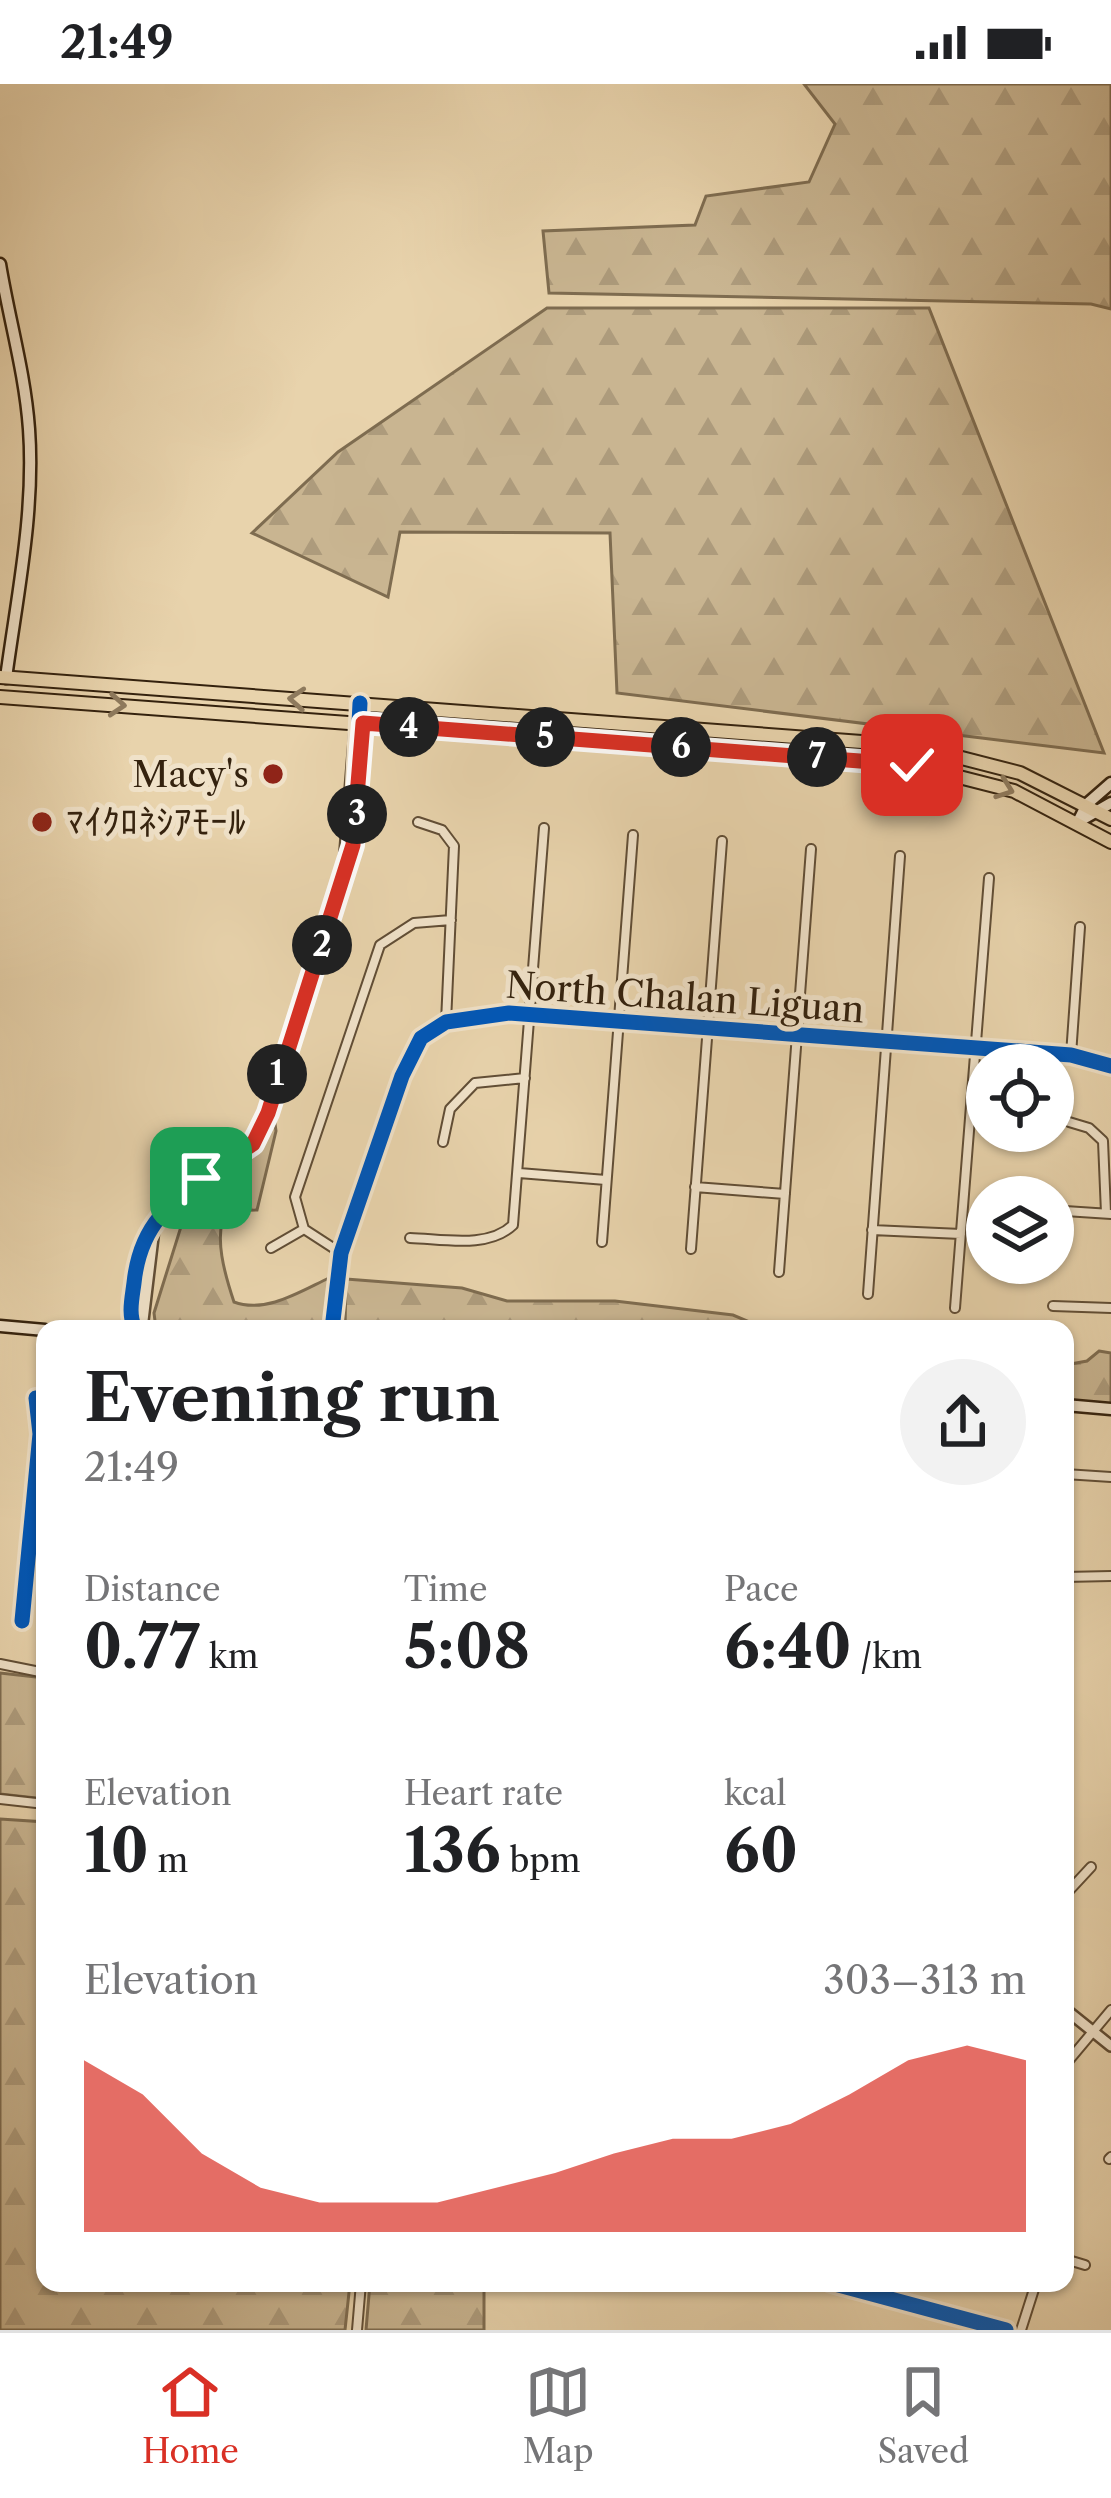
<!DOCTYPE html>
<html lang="en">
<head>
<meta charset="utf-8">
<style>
	:root { --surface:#fff; --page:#f2f2f2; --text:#202124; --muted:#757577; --line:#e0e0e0; --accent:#d93025 }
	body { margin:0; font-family:"Libre Caslon Text",serif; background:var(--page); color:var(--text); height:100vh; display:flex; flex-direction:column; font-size:45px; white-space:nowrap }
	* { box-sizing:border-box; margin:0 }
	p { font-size:39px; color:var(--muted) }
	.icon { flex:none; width:66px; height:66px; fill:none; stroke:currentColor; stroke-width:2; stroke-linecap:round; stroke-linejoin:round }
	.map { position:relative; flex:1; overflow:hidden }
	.details { position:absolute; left:36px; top:1236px; width:1038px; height:972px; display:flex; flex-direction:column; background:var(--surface); border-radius:24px; box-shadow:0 3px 9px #0004 }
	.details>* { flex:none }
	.buttons { position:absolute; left:966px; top:960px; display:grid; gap:24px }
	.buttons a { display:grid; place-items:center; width:108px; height:108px; border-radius:50%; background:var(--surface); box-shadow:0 3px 9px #0004; font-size:60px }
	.pin { position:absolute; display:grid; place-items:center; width:102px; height:102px; color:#fff; margin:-51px; border-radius:24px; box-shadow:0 6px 18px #0006 }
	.km { position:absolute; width:60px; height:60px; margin:-30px; border-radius:50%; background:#222; color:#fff; font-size:33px; line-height:60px; text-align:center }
	.round { display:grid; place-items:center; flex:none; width:126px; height:126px; border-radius:63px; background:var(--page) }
	.summary { display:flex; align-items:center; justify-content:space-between; height:204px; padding:0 48px }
	h1 { font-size:66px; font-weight:700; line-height:90px }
	.figures { display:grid; grid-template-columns:repeat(3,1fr); gap:18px; height:204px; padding:12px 48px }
	.figures div { display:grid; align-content:center }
	.figures b { font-size:60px; font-weight:700 }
	.figures small { font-size:33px; font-weight:400 }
	.figures p { font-size:33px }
	.chart { height:336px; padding:24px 48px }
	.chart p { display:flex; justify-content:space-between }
	.chart svg { width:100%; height:216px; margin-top:12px; fill:var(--accent); opacity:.7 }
	.status { display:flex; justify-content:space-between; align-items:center; height:84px; padding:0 60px; background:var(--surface); direction:ltr }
	.status svg { height:33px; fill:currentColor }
	.dock { display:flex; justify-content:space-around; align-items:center; height:168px; border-top:3px solid var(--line); background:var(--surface); font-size:33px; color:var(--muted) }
	.dock a { display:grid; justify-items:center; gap:6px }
	.dock .current { color:var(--accent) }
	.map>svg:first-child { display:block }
</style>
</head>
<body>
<div class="status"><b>21:49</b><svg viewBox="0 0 49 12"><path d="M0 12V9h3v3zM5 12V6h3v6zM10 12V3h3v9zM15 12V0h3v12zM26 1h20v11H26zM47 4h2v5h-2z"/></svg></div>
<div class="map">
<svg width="1111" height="2246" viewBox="0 0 1111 2246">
	<defs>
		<pattern id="forest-firs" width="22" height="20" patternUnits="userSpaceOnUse" patternTransform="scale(3)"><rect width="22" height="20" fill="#c9b591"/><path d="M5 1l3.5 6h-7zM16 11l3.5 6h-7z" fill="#ad9b7c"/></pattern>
	</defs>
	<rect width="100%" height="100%" fill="#e8d3ac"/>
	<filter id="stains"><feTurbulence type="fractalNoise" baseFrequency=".00167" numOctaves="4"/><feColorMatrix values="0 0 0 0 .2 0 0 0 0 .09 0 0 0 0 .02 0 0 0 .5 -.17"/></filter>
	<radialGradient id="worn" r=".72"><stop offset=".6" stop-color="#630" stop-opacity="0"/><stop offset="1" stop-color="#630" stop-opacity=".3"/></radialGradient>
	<path fill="url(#forest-firs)" stroke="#7e6c50" stroke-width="3" d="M804 0H1111V225L1091 220 549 209 543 147 695 141 706 112 809 98 835 40Z
		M547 224H929L1104 669 617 609 610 449 400 448 388 513 252 449 338 368Z
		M274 1033 276 1047 257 1126 227 1127C212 1150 226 1194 234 1218 266 1230 301 1207 329 1194L327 1245H156L154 1229 184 1133 201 1119 232 1118 245 1080Z
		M346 1195 462 1204 507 1217H615L733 1231 766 1245H345Z
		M1099 1267 1111 1269V1320L1065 1317V1281L1087 1277Z
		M0 1589 45 1594V1715L0 1710Z
		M0 1735 45 1738V2199H350L345 2246H0Z
		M370 2199H484V2246H366Z"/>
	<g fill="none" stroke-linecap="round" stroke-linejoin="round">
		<g stroke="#614e36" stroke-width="12">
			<path id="minor" d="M418 738 442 746 454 762 446 938
				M1071 971 1080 843
				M1069 1038 1089 1044 1103 1057 1106 1129
				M443 1058 450 1025 475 999 525 994
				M519 1089 606 1096
				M695 1103 785 1110
				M1065 1127 1111 1130
				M872 1146 961 1150
				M410 1154C443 1155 488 1165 513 1141L544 744
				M602 1158 633 751
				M271 1164 304 1145
				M691 1165 722 757
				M341 1169 304 1145 295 1113 380 861 414 839 451 836
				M779 1188 811 765
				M868 1210 900 772
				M1053 1222 1111 1224
				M955 1224 989 794
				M332 1245 341 1169 402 992 421 954 446 938 509 929 1071 971 1111 982
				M1065 1390 1111 1393
				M1065 1493 1111 1492
				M22 1537 40 1350 36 1314
				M0 1580 45 1589
				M0 1715 45 1720
				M1065 1811 1091 1783
				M1065 1981 1111 1926
				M1109 2075 1111 2073
				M1065 2175 1085 2181
				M831 2199 1006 2246
				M357 2246 361 2199
				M1021 2246 1036 2199"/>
		</g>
		<g stroke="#614e36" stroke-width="14">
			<path id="tertiary" d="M344 781 356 636
				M135 1245C128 1230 132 1215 134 1199 145 1093 238 1106 268 1029L353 761 360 619
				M142 1245 154 1145
				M1065 1925 1111 1962"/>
		</g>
		<g stroke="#34220e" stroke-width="15">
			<path id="secondary" d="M0 180C9 235 25 289 29 345 35 428 17 512 6 594
				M1078 738 1087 720 1111 699
				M1078 738 1111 719
				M0 1242 45 1246
				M1065 1321 1111 1325"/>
		</g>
		<g stroke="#34220e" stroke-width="16">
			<path id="primary" d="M0 593 915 662 1020 689 1111 735
				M0 613 912 681 1014 707 1111 758"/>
		</g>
		<use href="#minor" stroke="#f0e2c9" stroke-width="8"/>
		<use href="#tertiary" stroke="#f0e2c9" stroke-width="9"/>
		<use href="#secondary" stroke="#f0e2c9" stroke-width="10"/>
		<use href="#primary" stroke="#e8d3ac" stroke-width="12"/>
		<g stroke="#f0e2c9" stroke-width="22">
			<path id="cycleway" d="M135 1245C128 1230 132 1215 134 1199 145 1093 238 1106 268 1029L353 761 360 619
				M332 1245 341 1169 402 992 421 954 446 938 509 929 1071 971 1111 982
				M22 1537 40 1350 36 1314
				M831 2199 1006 2246"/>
		</g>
		<use href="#cycleway" stroke="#0057b8" stroke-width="15"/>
	</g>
	<defs><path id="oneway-chevron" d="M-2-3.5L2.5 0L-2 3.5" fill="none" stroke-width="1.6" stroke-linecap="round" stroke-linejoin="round" transform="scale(3)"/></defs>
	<g stroke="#8e7a5d">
		<use href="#oneway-chevron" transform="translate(297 615) rotate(-176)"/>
		<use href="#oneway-chevron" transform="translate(117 621) rotate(4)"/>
		<use href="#oneway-chevron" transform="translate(1005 705) rotate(20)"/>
	</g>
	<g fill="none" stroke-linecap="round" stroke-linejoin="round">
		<g stroke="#fff" stroke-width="24">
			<path id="route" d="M201 1094 253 1060 268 1029 353 761 363 639 912 681"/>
		</g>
		<use href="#route" stroke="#d93025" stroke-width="15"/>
	</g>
	<g fill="#8f2418" stroke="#f0e2c9" stroke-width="4.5">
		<circle cx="273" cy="690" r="12"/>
		<circle cx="42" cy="738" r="12"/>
	</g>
	<g text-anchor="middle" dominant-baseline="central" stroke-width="10" stroke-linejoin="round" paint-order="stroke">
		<g font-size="36" fill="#34220e" stroke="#f0e2c9" text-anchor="end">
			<text x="249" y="690">Macy's</text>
			<text x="66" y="738" text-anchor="start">ﾏｲｸﾛﾈｼｱﾓｰﾙ</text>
		</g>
		<g font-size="36" fill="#34220e" stroke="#f0e2c9">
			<text transform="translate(685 913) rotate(4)">North Chalan Liguan</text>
		</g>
	</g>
	<rect width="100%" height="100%" filter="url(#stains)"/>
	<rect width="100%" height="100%" fill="url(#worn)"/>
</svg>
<div class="buttons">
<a><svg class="icon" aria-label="locate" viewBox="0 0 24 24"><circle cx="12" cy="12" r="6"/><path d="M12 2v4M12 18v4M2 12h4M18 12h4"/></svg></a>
<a><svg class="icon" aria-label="layers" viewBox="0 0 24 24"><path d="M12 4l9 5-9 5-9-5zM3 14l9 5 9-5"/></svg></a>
</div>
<div class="pin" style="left:201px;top:1094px;background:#1e9e55"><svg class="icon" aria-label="arrive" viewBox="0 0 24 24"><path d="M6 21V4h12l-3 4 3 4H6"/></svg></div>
<div class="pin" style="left:912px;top:681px;background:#d93025"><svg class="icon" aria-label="check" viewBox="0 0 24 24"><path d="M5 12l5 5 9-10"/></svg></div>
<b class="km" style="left:277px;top:990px">1</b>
<b class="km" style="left:322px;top:861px">2</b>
<b class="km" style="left:357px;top:730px">3</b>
<b class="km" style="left:409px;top:643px">4</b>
<b class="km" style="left:545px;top:653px">5</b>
<b class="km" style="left:681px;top:663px">6</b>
<b class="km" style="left:817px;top:673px">7</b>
<section class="details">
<div class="summary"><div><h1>Evening run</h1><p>21:49</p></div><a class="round"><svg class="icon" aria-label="share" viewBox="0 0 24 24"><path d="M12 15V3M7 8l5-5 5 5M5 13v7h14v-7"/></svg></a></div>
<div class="figures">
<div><p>Distance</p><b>0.77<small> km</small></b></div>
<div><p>Time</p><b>5:08</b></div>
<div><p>Pace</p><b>6:40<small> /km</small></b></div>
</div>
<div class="figures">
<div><p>Elevation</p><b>10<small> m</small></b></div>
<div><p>Heart rate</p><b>136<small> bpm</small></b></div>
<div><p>kcal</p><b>60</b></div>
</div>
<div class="chart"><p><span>Elevation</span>303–313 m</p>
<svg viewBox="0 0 160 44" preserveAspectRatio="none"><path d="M0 44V9L10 16L20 28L30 35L40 38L50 38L60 38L70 35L80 32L90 28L100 25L110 25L120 22L130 16L140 9L150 6L160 9V44z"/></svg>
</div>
</section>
</div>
<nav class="dock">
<a class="current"><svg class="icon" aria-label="home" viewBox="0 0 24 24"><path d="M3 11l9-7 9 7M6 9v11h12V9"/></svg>Home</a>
<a><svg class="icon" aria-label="map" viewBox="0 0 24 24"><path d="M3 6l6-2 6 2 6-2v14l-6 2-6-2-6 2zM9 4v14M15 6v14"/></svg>Map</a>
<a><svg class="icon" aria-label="saved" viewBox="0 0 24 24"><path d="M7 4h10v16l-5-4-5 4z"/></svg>Saved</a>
</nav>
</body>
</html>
